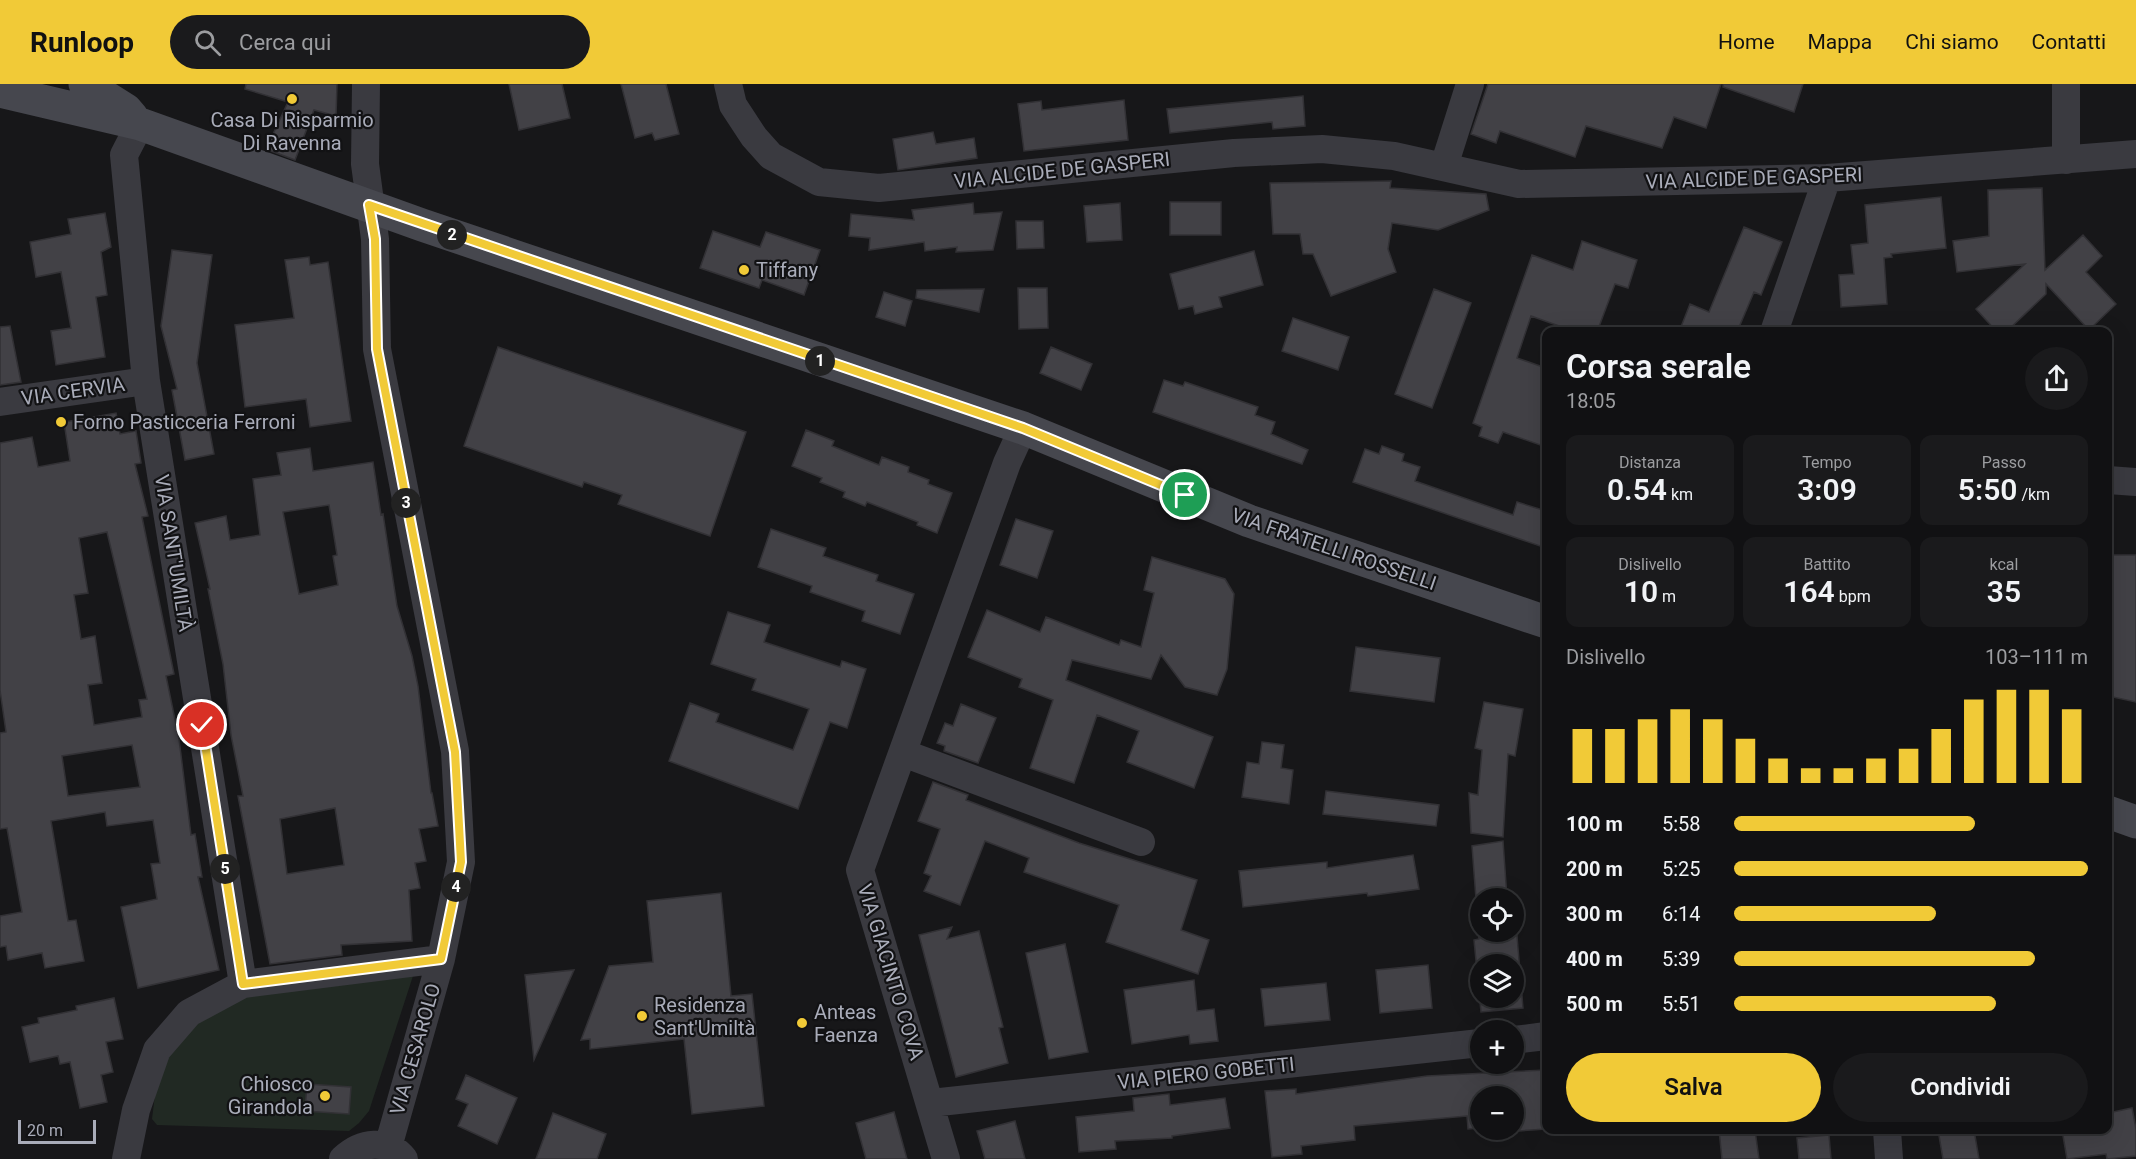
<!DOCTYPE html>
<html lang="it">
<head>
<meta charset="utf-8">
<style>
	:root { --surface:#111113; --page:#1a1a1c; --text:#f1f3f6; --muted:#9c9da0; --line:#303133; --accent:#f1ca37 }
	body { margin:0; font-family:Roboto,sans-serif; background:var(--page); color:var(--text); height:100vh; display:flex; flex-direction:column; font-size:22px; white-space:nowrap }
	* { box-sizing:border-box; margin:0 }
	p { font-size:20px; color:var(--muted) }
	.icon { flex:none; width:33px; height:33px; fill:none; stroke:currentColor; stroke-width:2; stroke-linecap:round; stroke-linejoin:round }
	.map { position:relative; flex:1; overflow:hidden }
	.sheet { position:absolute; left:1542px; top:243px; width:570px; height:807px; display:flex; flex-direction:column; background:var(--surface); border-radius:12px; box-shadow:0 6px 24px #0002,0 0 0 2px var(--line) }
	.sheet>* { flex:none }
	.buttons { position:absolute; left:1470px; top:804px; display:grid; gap:12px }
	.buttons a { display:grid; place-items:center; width:54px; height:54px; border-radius:50%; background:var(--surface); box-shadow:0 6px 24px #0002,0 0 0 2px var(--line); font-size:30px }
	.scale { position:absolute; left:18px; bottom:15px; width:78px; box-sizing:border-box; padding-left:6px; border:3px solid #a9acb9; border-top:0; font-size:16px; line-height:21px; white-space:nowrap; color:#a9acb9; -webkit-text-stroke:4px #121214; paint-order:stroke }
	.pin { position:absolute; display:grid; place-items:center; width:51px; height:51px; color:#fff; margin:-26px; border:3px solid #fff; border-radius:50%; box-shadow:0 2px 6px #0007 }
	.km { position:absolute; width:30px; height:30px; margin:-15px; border-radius:50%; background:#222; color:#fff; font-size:16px; line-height:30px; text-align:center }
	.round { display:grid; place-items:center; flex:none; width:63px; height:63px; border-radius:32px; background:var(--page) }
	.headline { display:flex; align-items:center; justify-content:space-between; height:102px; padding:0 24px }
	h1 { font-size:33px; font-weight:600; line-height:45px }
	.stats { display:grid; grid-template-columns:repeat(3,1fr); gap:9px; height:102px; padding:6px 24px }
	.stats div { display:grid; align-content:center; border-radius:12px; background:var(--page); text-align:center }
	.stats b { font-size:30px; font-weight:600 }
	.stats small { font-size:16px; font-weight:400 }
	.stats p { font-size:16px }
	.chart { height:168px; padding:12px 24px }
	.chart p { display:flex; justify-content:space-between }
	.chart svg { width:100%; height:108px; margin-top:6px; stroke:var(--accent); stroke-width:6 }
	.action { display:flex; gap:12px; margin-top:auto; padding:12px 24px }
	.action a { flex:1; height:69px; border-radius:36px; background:var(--accent); color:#111; font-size:24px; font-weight:600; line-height:69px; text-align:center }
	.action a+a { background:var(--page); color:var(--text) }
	ul { padding:0 24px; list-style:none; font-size:20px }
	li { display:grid; grid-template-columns:96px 72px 1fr; align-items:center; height:45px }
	li i { height:15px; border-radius:8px; background:var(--accent) }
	header { display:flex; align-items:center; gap:36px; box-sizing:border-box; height:84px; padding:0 30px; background:var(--accent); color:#111 }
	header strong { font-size:28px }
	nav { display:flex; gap:33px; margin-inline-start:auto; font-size:21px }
	.search { width:420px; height:54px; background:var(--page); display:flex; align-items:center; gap:15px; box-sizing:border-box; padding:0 21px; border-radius:33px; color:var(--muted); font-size:22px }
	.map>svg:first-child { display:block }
</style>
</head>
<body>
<header>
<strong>Runloop</strong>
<div class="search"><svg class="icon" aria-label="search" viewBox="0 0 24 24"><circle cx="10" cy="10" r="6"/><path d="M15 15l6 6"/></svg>Cerca qui</div>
<nav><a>Home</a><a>Mappa</a><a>Chi siamo</a><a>Contatti</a></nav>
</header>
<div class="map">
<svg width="2136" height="1075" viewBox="0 0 2136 1075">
	<rect width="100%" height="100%" fill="#171719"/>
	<path fill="#212923" d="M413 892 369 1027 359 1039 349 1047 157 1041 152 1035 160 971 191 938 244 911Z"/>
	<path fill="#424146" stroke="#323135" stroke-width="1.5" fill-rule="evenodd" d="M246 0H337L336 32 314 26 295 76 266 65 288 18 245 5Z
		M509 0H562L570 34 519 46Z
		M621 0H666L679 50 655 56 652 49 635 54Z
		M1488 0H1721L1706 44 1674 33 1662 64 1586 42 1575 73 1500 47 1496 59 1471 50Z
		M1723 0H1803L1794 28 1723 3Z
		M1303 12 1305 42 1273 45 1272 38 1170 49 1167 25Z
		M1124 16 1128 56 1024 67 1018 20 1041 17 1042 26Z
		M933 48 936 60 974 54 977 74 898 86 893 55Z
		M1391 97 1390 104 1486 110 1489 126 1438 146 1392 139 1388 165 1396 188 1331 212 1313 170H1303L1300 150H1273L1270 99Z
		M2042 104 2045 186 2083 151 2102 172 2086 188 2116 220 2089 246 2046 200V210L2006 248H1997L1976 225 2025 180 1957 188 1953 157 1989 152 1988 106Z
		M1941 113 1946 164 1891 170 1892 173 1884 174 1887 220 1841 223 1839 191 1854 190 1851 161 1868 159 1865 121Z
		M1170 118H1221V151H1170Z
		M973 119 974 130 1002 128 993 166 956 168 957 163 925 167 924 158 869 166 870 154 849 152 851 130 914 136 912 126Z
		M1120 119 1122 156 1087 158 1084 122Z
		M105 129 111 163 101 168 107 211 96 213 105 273 56 281 51 247 71 244 61 188 36 193 30 158 71 150 68 135Z
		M1016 137H1043L1044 164 1017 165Z
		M1744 143 1782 158 1761 211 1754 208 1740 241 1754 248H1679L1690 220 1709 228Z
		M713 147 760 163 766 148 820 166 804 211 762 196 759 204 700 184Z
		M1582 157 1637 176 1628 204 1615 200 1597 248H1576L1531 232 1517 274 1546 284V363L1503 348 1498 359 1479 352 1482 343 1473 339 1532 171 1573 186Z
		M172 166 212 171 197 279 214 370 185 376 172 306 177 305 161 242Z
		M1254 167 1263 201 1219 213 1222 223 1195 230 1193 222 1179 225 1170 190Z
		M309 173 310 181 328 178 351 337 310 343 306 315 245 323 235 241 294 234 285 176Z
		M1018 204H1047L1048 244 1019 245Z
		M984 205 979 228 916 214 917 206Z
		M1434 205 1471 219 1432 324 1395 310Z
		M884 208 912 217 905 242 876 233Z
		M1293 234 1349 253 1338 286 1282 267Z
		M10 242 21 298 0 301V243Z
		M498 263 746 348 710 452 618 420 622 411 584 398 582 403 464 362Z
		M1051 263 1092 280 1081 306 1040 289Z
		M1164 296 1183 302 1185 298 1258 323 1255 331 1275 338 1271 350 1308 366 1302 380 1153 328Z
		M116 329 120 350 136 347 141 379 135 380 148 432 142 433 174 590 166 592 179 655 191 751 195 750 202 793H198L219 886 138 904 121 823 157 815 151 780 160 779 153 736 107 742 105 728 51 737 68 837 76 836 84 877 45 884 42 869 8 876 6 862 0 863V832L22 828 7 744 0 745V649L6 648 0 606V359L32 353 38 383 70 377 64 338ZM107 448 147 615 139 616 142 633 94 641 88 601 102 599 95 552 81 555 74 511 88 509 79 454ZM132 661 140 703 68 712 62 672Z
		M806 346 834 357 832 362 879 381 882 373 909 383 908 388 929 396 928 400 952 409 937 449 917 441 918 438 867 418 865 422 843 413 845 408 820 398 822 394 792 382Z
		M1382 362 1404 370 1402 377 1420 383 1415 397 1513 431 1517 418 1546 427V464L1353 398 1365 365 1379 370Z
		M310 364 313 387 373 378 381 431 383 430 397 522 412 572 418 602 431 709H432L438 742 419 745 426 777 415 779 420 804 409 806 412 857 341 861 342 871 270 880 238 712H243L231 651 223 580 208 505H210L195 439 226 432 230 456 260 451 253 395 281 391 277 369ZM329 421 337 471 333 472 338 501 299 510 283 428ZM335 724 344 781 287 790 280 735Z
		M1016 435 1053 447 1037 494 1000 481Z
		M771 445 826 464 823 472 878 491 876 497 914 510 900 550 862 537 865 527 810 508 812 502 758 483Z
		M2108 471H2136V618L2108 612Z
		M1152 473 1225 495 1234 510 1227 585 1217 611 1185 603 1161 571 1151 595 1072 576 1066 596 1213 653 1194 704 1127 678 1139 647 1097 631 1074 699 1030 684 1053 616 1019 603 1022 595 968 573 987 526 1040 548 1046 533 1119 561 1121 556 1141 563 1154 509 1144 506Z
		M728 528 770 541 764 558 840 583 842 577 866 585 847 644 830 638 798 725 669 677 690 619 719 630 716 638 793 666 809 625 752 606 756 595 711 580Z
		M1356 563 1440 574 1434 618 1350 607Z
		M1484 618 1523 625 1515 672 1508 670 1503 753 1471 749 1469 709 1478 711 1482 666 1475 664Z
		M961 620 996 634 978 679 944 667 945 662 937 659 945 639 953 642Z
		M1262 658 1284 661 1281 684 1293 686 1289 720 1242 713 1247 678 1259 680Z
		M933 698 968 711 966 716 1079 759 1197 796 1181 846 1209 856 1198 890 1106 858 1119 821 1024 788 1029 774 985 757 960 821 924 807 931 792 924 789 940 745 918 737Z
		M1326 707 1439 721 1436 742 1323 730Z
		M1503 757 1507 814H1480V848H1509L1510 853 1517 852 1523 924 1481 928 1474 856 1479 855 1472 762ZM1480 880H1514V914H1480Z
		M1413 771 1419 805 1368 812 1367 809 1243 823 1239 787 1327 778V784Z
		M721 809 731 912 752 910 764 1022 692 1030 684 955 590 965V955L581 956 609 882 653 878 647 817Z
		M952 843 947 855 979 847 1003 943 999 944 1008 979 956 993 919 851Z
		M1065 860 1088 968 1049 975 1026 869Z
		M1428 881 1432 924 1380 929 1376 886Z
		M574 886 534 976 525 891Z
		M1194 896 1197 927 1214 925 1218 957 1190 960 1189 951 1132 960 1124 906Z
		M1326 899 1330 936 1265 942 1261 905Z
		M114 914 123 955 106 958 113 988 101 991 107 1018 80 1024 70 978 60 980 58 972 30 978 22 943 39 939 38 934 77 926 76 922Z
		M1546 986V1045L1490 1049 1489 1046H1514V1012H1480V1044L1468 1045 1467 1032 1354 1042 1355 1056 1301 1062 1302 1070 1272 1073 1265 1007 1296 1005V1010L1427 992Z
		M466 991 517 1014 497 1060 458 1042 468 1020 456 1015Z
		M307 1000 351 1003 349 1030 305 1027Z
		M1169 1010 1170 1021 1225 1014 1230 1044 1172 1052V1054L1115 1057 1116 1065 1079 1068 1076 1033 1134 1027 1133 1014Z
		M2132 1024 2136 1045V1072L2107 1075 2106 1070 2067 1075 2062 1046H2108V1029Z
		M894 1028 907 1075H866L856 1039Z
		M553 1029 606 1050 597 1075H536Z
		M1015 1037 1025 1075H985L977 1047Z
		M1719 1046H1755L1759 1075H1722Z
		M1938 1046H1974L1979 1075H1943Z
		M1829 1051 1831 1075H1799L1797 1054Z"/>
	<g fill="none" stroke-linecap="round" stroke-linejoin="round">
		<path stroke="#3a3a40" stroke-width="28" d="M366 0 365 80 375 155 377 265 455 667 461 778 441 875 388 1063
			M728 0 733 21 754 53 771 72 819 98 879 104 1234 69 1322 65 1394 72 1519 100 1827 94 2136 70
			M140 40 124 71 146 297 243 900
			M2066 76V0
			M1444 82 1470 0
			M1774 248 1827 94
			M0 318 146 297
			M2108 396 2136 398
			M903 669 1141 758
			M1514 956 1546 952
			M931 1019 1480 959
			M1887 1046 1889 1075
			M126 1075 136 1026 157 966 189 929 243 900 441 875
			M343 1075C361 1058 387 1054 404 1075
			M946 1075 860 786 1007 379 1023 344"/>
		<path stroke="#46474e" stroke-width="33" d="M85 0 126 26 132 33
			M0 7 140 40 422 141 1023 344 1249 437 1546 538
			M2108 728 2136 738"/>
	</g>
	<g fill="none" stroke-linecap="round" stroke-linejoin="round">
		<g stroke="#fff" stroke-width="12">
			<path id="route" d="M202 641 243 900 441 875 461 778 455 668 377 265 375 155 369 121 1023 344 1185 411"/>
		</g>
		<use href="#route" stroke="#f1ca37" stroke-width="8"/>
	</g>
	<g fill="#f1ca37" stroke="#121214" stroke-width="2">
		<circle cx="292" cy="15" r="6"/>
		<circle cx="744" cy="186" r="6"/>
		<circle cx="61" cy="338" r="6"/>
		<circle cx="642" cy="932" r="6"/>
		<circle cx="802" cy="939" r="6"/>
		<circle cx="325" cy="1012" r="6"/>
	</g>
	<g text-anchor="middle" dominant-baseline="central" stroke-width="4.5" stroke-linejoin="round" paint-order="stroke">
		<g font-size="20" fill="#a9acb9" stroke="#121214" text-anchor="start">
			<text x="292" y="36" text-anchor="middle">Casa Di Risparmio<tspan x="292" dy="23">Di Ravenna</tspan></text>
			<text x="756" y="186">Tiffany</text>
			<text x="73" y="338">Forno Pasticceria Ferroni</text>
			<text x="654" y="921">Residenza<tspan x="654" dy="23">Sant'Umiltà</tspan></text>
			<text x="814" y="928">Anteas<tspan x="814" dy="23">Faenza</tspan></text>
			<text x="313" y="1000" text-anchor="end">Chiosco<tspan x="313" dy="23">Girandola</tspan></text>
		</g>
		<g font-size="20" fill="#a9acb9" stroke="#121214">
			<text transform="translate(1062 86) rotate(-6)">VIA ALCIDE DE GASPERI</text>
			<text transform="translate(1754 94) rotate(-2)">VIA ALCIDE DE GASPERI</text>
			<text transform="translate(73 307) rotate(-8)">VIA CERVIA</text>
			<text transform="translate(1334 465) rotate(19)">VIA FRATELLI ROSSELLI</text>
			<text transform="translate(174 469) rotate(81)">VIA SANT'UMILTÀ</text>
			<text transform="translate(891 888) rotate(73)">VIA GIACINTO COVA</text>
			<text transform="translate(415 965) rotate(-74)">VIA CESAROLO</text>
			<text transform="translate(1206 989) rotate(-6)">VIA PIERO GOBETTI</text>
		</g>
	</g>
</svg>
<div class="buttons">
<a><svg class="icon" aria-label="locate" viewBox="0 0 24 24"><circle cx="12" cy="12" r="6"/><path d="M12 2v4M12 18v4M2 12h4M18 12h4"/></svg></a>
<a><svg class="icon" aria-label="layers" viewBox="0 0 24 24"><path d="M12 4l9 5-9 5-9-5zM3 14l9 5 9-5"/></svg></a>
<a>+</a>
<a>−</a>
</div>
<div class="scale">20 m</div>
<div class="pin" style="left:1185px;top:411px;background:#1e9e55"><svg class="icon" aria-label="arrive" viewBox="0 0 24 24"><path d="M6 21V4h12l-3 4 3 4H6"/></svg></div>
<div class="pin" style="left:202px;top:641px;background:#d93025"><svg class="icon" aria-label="check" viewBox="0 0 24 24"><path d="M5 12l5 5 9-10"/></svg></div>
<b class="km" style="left:820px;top:277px">1</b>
<b class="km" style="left:452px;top:151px">2</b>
<b class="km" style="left:406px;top:419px">3</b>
<b class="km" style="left:456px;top:803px">4</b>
<b class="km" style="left:225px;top:785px">5</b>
<section class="sheet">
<div class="headline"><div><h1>Corsa serale</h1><p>18:05</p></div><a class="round"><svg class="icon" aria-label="share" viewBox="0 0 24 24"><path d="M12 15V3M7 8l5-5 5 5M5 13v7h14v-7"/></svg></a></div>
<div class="stats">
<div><p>Distanza</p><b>0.54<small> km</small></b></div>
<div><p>Tempo</p><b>3:09</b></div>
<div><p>Passo</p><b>5:50<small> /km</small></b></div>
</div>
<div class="stats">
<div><p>Dislivello</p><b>10<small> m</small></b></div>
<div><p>Battito</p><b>164<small> bpm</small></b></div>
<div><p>kcal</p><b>35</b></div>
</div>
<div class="chart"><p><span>Dislivello</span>103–111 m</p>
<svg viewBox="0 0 160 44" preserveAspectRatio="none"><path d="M5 44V22M15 44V22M25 44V18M35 44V14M45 44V18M55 44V26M65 44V34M75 44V38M85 44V38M95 44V34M105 44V30M115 44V22M125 44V10M135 44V6M145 44V6M155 44V14"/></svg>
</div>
<ul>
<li><b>100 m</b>5:58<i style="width:68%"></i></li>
<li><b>200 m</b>5:25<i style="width:100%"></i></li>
<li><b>300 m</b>6:14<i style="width:57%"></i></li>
<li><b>400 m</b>5:39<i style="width:85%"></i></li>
<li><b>500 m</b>5:51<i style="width:74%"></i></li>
</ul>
<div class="action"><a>Salva</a><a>Condividi</a></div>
</section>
</div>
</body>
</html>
